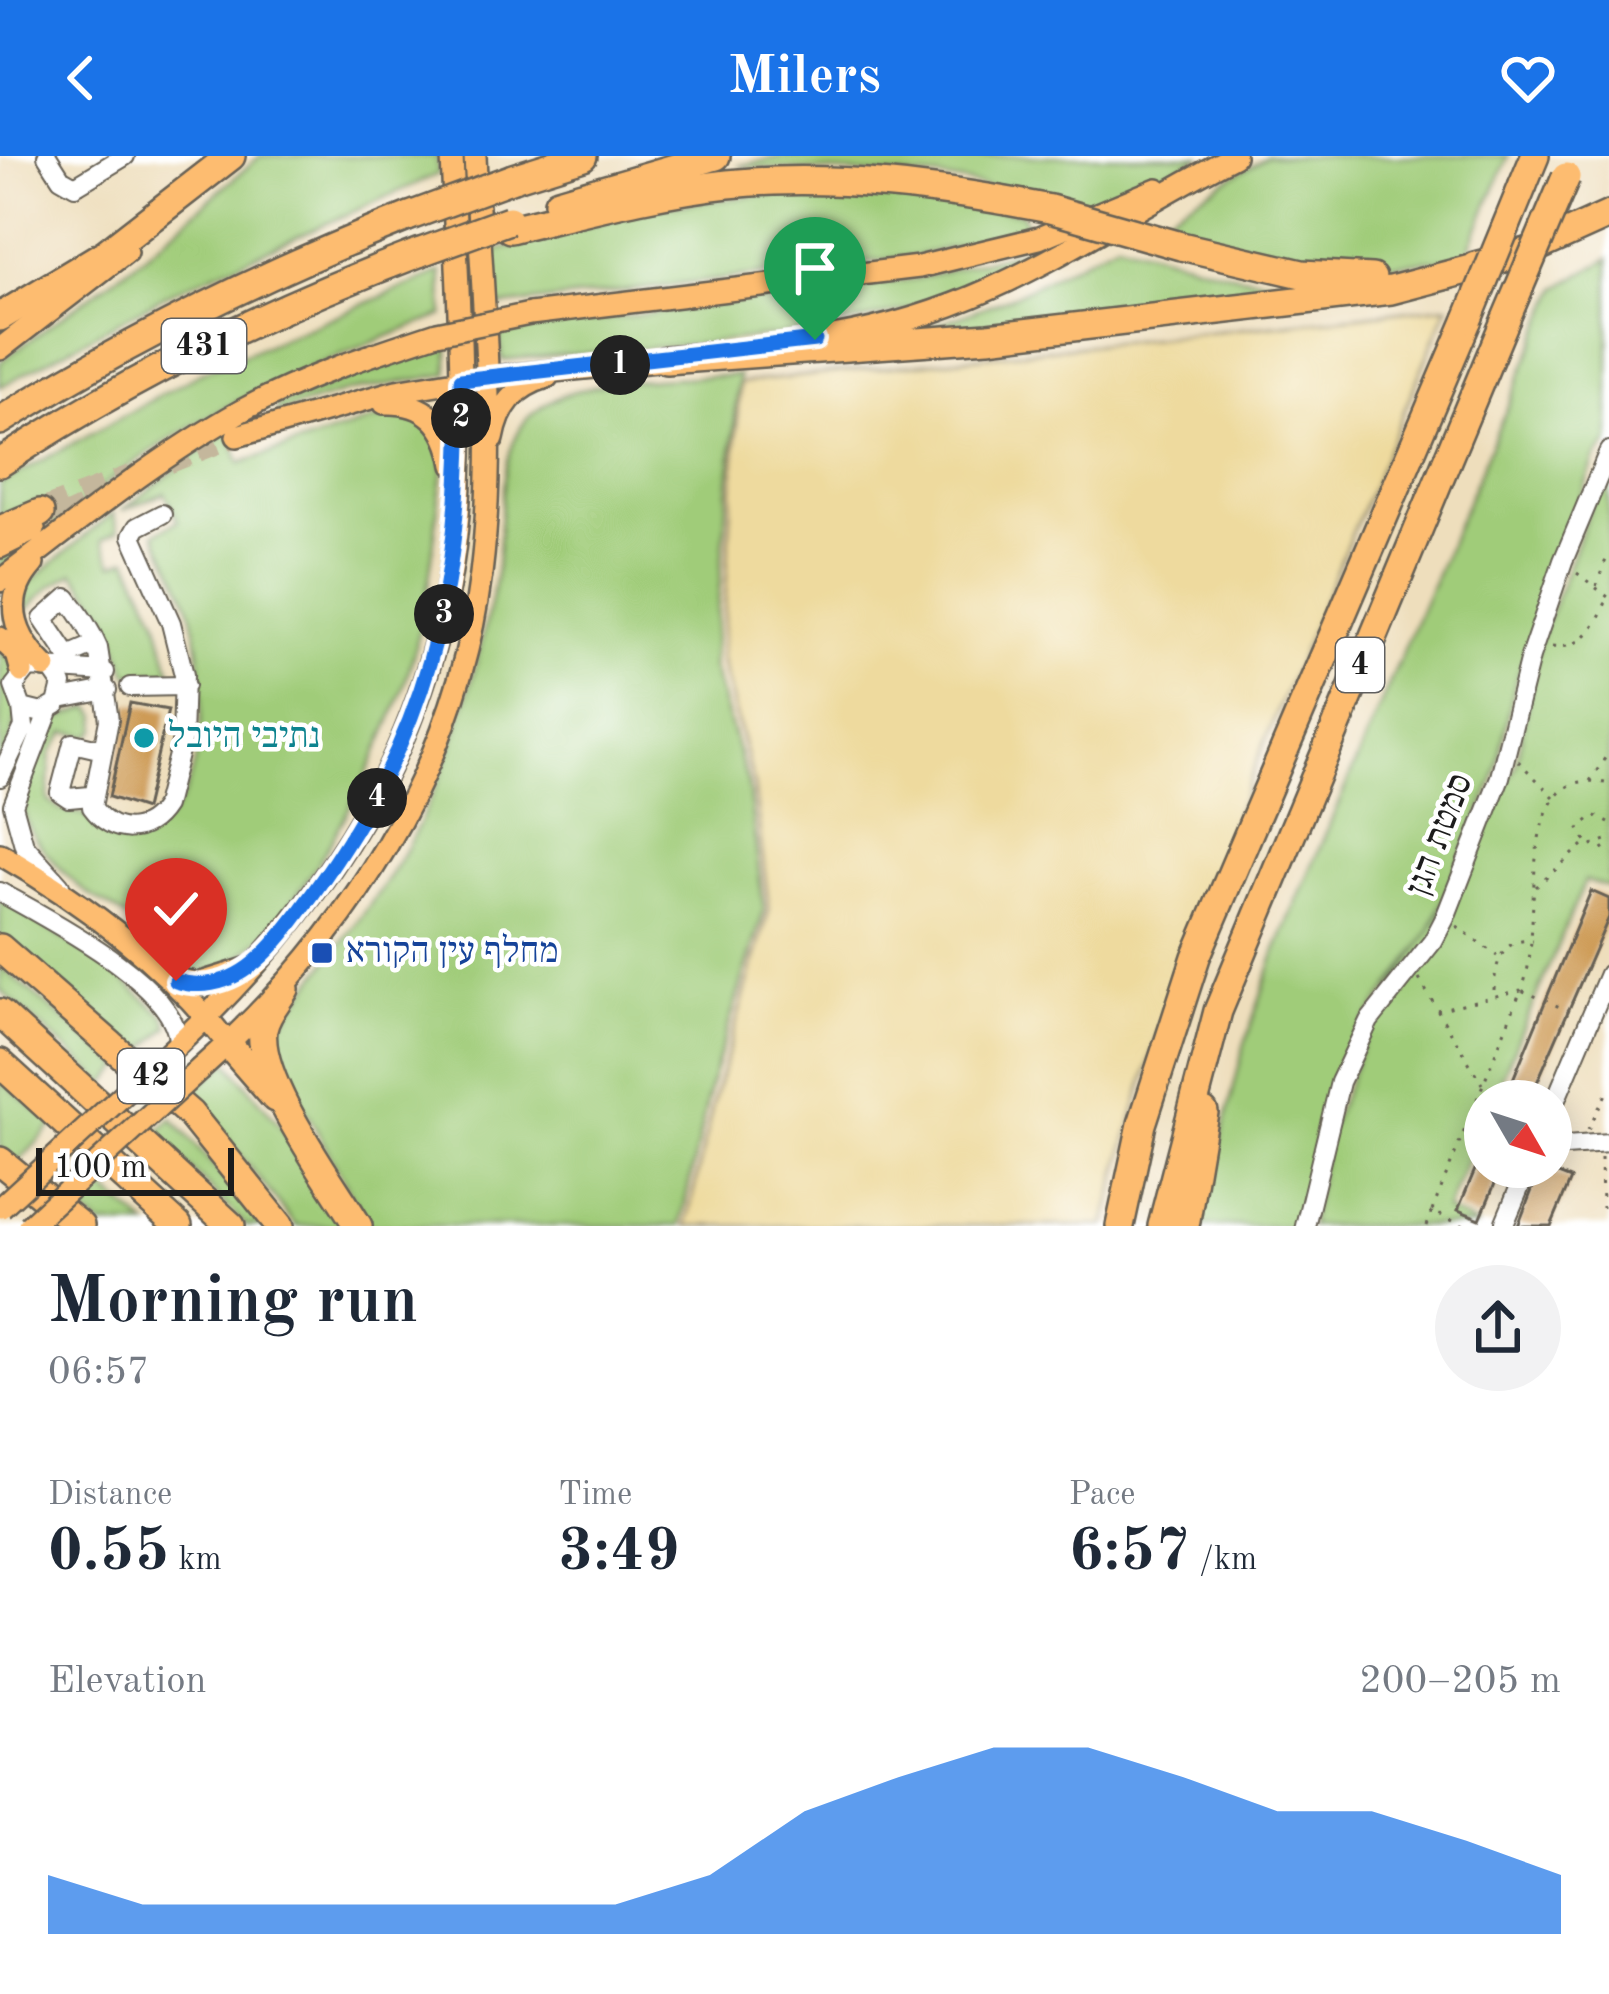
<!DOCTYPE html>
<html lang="en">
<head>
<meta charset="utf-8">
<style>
	:root { --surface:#fff; --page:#f2f2f3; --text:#1f2937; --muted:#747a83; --accent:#1a73e8 }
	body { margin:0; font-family:"Old Standard TT","Frank Ruhl Libre",serif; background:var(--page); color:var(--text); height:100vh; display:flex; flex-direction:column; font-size:45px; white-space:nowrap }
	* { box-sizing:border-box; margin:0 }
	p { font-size:39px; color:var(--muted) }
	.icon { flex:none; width:66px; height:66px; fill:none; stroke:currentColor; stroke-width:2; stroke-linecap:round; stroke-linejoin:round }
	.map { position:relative; height:1070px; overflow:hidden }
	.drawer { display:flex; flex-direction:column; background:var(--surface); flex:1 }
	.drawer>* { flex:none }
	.needle { width:78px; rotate:129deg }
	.tools { position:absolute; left:1464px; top:924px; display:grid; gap:24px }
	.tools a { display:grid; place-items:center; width:108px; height:108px; border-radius:50%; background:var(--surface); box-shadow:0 6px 30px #0003; font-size:60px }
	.scale { position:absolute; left:36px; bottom:30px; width:198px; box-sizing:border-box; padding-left:12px; border:6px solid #1c1c1c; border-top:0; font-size:33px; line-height:42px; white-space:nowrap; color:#1c1c1c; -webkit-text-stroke:9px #fff; paint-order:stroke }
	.pin { position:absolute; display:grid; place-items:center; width:102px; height:102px; color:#fff; margin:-123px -51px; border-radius:50% 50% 50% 0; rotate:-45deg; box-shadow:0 0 12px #0007 }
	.pin .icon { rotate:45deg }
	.km { position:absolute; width:60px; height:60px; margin:-30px; border-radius:50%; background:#222; color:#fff; font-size:33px; line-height:60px; text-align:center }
	.round { display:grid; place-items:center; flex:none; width:126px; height:126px; border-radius:63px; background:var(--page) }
	.overview { display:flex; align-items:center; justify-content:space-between; height:204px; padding:0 48px }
	h1 { font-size:66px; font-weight:600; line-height:90px }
	.stats { display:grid; grid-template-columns:repeat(3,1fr); gap:18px; height:204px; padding:12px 48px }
	.stats div { display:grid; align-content:center }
	.stats b { font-size:60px; font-weight:600 }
	.stats small { font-size:33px; font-weight:400 }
	.stats p { font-size:33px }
	.chart { height:336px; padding:24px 48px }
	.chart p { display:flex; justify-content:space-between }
	.chart svg { width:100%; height:216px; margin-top:12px; fill:var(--accent); opacity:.7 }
	header { display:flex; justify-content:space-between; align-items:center; height:156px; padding:0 48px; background:var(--accent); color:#fff; font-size:54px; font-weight:600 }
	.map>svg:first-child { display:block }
</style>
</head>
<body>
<header><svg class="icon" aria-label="back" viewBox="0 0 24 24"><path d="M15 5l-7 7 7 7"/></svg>Milers<svg class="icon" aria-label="heart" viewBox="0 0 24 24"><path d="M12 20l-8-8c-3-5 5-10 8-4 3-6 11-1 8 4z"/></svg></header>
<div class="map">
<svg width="1609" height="1070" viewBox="0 0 1609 1070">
	<rect width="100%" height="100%" fill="#fff"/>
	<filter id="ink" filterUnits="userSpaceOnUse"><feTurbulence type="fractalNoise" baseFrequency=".00833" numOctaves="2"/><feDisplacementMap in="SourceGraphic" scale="24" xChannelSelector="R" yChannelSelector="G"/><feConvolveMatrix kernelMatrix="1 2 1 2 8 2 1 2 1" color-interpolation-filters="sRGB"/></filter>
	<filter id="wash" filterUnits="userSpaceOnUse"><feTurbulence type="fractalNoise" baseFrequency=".004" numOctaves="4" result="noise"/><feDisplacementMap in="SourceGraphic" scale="48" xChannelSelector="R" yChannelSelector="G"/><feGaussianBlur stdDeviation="2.7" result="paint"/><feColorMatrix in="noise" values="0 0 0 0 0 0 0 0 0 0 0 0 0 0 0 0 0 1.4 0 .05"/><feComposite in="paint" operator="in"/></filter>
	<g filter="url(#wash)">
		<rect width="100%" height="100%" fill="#eedebc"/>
		<path fill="#a0cc79" stroke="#5e744a" stroke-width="3" d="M260 0H437L438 18 170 137 0 231V206L142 102Z
			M785 0H1202L1095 51 940 22 738 10Z
			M1267 0H1508L1466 101 1375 110 1304 107 1150 69Z
			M769 38 906 42 1022 57 1028 74 913 100 494 151 492 96 650 52Z
			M1117 86 1240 120 1326 131 901 182 1014 140Z
			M1041 89 1045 102C1011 116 977 132 942 143 803 189 646 190 502 204L499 177 916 123Z
			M1609 102V286L1595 302 1515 528 1494 624 1429 776 1341 900 1319 966 1298 1070H1200L1244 890 1276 794 1558 132Z
			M441 116 444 159C328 202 212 247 113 322 74 352 38 386 0 418V399L44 370 39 345 0 362V328L202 216Z
			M448 187V218L346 236 277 257 278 248Z
			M739 219 712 510 748 628 764 755 711 926 680 1070H369L275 898 276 876C312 823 354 774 389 721 445 634 474 529 494 429 504 381 495 298 528 262 569 217 680 224 739 219Z
			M392 258H415C422 266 435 276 439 285 448 302 440 331 438 349 432 412 423 476 402 536 378 603 280 814 201 816 166 817 147 778 122 759 107 748 91 742 77 729 4 657 17 654 54 564L91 551 98 559 97 573 91 580 66 576 51 597 48 644 60 654 85 658 117 685C217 683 211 511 187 444 179 421 164 399 155 377L178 365 165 337 121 355 229 273 240 307Z
			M1609 302V731L1585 725 1492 945H1485V960L1446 1054 1478 1070H1310L1328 978 1369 872 1473 704 1516 608 1540 484Z
			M113 357 118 375 102 384 113 408 128 403 157 463 171 517 128 519 107 460 74 417 50 431 23 458 26 429Z
			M0 490C33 524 16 574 0 612Z
			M0 742 109 812 165 860 169 870 139 899 0 782Z
			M0 810 122 911 106 928 0 834Z
			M227 905 283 973 343 1070H296L191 936Z
			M0 924 54 968 17 1008 0 991Z
			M172 962 265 1070H247L156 978Z
			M97 1027 148 1070H102L74 1049Z"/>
		<path fill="#eeda9e" stroke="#857b5d" stroke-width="3" d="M1448 150C1324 452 1179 751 1105 1070H686L714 943 769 754 754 630 721 503 740 227Z"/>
		<g id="blocks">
			<path fill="#ce9b57" d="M130 547 168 554 145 653 109 641Z
				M1591 735 1609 743V761L1529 945H1504Z
				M1485 990V1011H1502L1480 1063 1458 1054Z
				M1541 1011 1571 1023 1551 1070H1518Z"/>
		</g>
	</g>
	<g filter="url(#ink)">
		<use href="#blocks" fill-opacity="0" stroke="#666054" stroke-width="3"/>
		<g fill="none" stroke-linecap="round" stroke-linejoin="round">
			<path stroke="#c4b79c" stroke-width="21" stroke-dasharray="21 10" stroke-linecap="butt" d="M169 307 237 280
				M34 374 94 346"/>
			<path stroke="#c4b79c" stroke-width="27" stroke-dasharray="27 14" stroke-linecap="butt" d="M40 357 132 322"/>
			<g stroke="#666054" stroke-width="22">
				<path id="minor" d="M47 0 61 22 75 30 125 0
					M96 488 68 500 43 463 67 442C80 458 90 473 98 492L109 564 92 651C113 680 146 680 165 650L182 583 184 519 171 467 132 380 137 371 162 358
					M53 515 62 528 57 548 42 557 22 552 14 530 29 511 105 516
					M130 531 185 530
					M60 543 107 534
					M49 555 13 649 24 689 60 729
					M0 621 24 571 22 552
					M90 640 69 642 60 636 73 587 103 594
					M0 736C46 762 181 830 178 889
					M1551 955 1609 818
					M1551 991 1609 987
					M1505 1066 1528 1011
					M1305 1070 1340 926 1369 865 1433 785 1445 762 1500 621 1530 501 1563 405 1609 295"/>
			</g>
			<g stroke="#666054" stroke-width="26">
				<path id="major" d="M530 158 919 111 1039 82 1157 33
					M833 181C999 153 1092 73 1234 0
					M0 193 126 96
					M384 247C427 245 447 269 454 309
					M237 280 396 235 461 224 678 203
					M493 283C499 250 514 231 547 221
					M0 391 34 374
					M33 408C1 443 14 480 45 511
					M0 425C78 366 155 303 241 255 303 221 370 199 437 177
					M0 482 17 498 22 516
					M0 698C85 747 168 810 228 888
					M168 821 198 828 252 811
					M159 906C342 739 457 554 461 300 463 200 456 100 452 0
					M201 912C347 782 456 615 481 418 498 280 482 138 475 0"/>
			</g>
			<g stroke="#666054" stroke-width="32">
				<path id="highway" d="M513 22 583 0
					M1523 29 1535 0
					M558 46 716 0
					M510 73C582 56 655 36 728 28 835 17 945 33 1050 53
					M1181 90 1302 118 1372 122
					M1475 110 1527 96 1609 59
					M0 161 106 97 231 0
					M666 204 988 181 1391 134 1493 107
					M0 265C129 184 268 116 410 60
					M0 307C132 220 273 152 421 96
					M0 374 40 357
					M0 792 190 958 280 1070
					M285 833C277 846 265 859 263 874 257 926 331 1025 358 1070
					M0 857 231 1070
					M228 888 275 942
					M0 907 178 1070
					M0 1005 80 1070
					M1120 1070 1142 968 1196 801 1468 163
					M1162 1070 1218 855 1505 165
					M1185 1070 1204 956"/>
			</g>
			<path stroke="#666054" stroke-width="3" stroke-dasharray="3 9" stroke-linecap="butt" d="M1577 417 1608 441
				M1596 430 1607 401
				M1552 491C1583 494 1598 467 1608 441
				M1518 605 1554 641
				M1590 625 1609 596
				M1609 667 1594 659 1579 673 1589 690 1609 683
				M1603 691 1609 700
				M1536 731 1583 689
				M1457 770 1497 800
				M1419 823 1482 928
				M1494 834C1495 809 1501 781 1533 785
				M1437 854 1521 834C1548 782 1505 601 1609 628
				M1470 962 1485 968
				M1588 974 1609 932
				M1601 1002 1602 1052
				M1432 1055 1521 834 1576 858
				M1427 1070 1432 1055 1464 1070"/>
			<use href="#minor" stroke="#fff" stroke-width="18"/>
			<use href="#major" stroke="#fdbc70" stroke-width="21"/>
			<use href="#highway" stroke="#fdbc70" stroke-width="27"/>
			<g stroke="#666054" stroke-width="26" stroke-linecap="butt">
				<path id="major-bridge" d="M437 177 530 158
					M1 1051 159 906
					M29 1070 201 912"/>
			</g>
			<g stroke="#666054" stroke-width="32" stroke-linecap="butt">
				<path id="highway-bridge" d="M1050 53 1181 90
					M410 60 513 22
					M421 96 509 64
					M1468 163 1523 29
					M1505 165 1566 21"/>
			</g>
			<use href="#major-bridge" stroke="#fdbc70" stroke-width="21"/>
			<use href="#highway-bridge" stroke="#fdbc70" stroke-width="27"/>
		</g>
	</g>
	<g fill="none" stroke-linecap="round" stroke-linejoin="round" filter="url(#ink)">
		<g stroke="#fff" stroke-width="24">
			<path id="route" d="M176 825C233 842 271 795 301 754 432 577 461 441 461 224L815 184"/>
		</g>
		<use href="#route" stroke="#1a73e8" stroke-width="15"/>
	</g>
	<circle fill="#0f9aa8" stroke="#fff" stroke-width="4.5" cx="144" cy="582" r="12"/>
	<rect fill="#1a4fb4" stroke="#fff" stroke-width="4.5" x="310" y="785" width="24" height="24" rx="6"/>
	<g text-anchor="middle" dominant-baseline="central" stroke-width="9" stroke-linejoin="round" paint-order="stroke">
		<g fill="#fff" stroke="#606060" stroke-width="3">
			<rect x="162" y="163" width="84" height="54" rx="9"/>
			<rect x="1336" y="482" width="48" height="54" rx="9"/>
			<rect x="118" y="893" width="66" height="54" rx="9"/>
		</g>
		<g font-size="33" font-weight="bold" fill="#1c1c1c">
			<text x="204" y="190">431</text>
			<text x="1360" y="509">4</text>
			<text x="151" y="920">42</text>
		</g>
		<g font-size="36" fill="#0d838f" stroke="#fff" text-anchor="start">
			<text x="168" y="582">נתיבי היובל</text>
		</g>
		<g font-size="36" fill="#1c1c1c" stroke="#fff">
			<text transform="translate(1441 679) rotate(-69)">סמטת הגן</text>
		</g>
		<g font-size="36" fill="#164399" stroke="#fff" text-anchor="start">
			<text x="346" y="797">מחלף עין הקורא</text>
		</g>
	</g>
</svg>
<div class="tools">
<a><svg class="needle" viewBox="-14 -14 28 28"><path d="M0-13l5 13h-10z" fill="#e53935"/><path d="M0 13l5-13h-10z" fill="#747a83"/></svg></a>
</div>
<div class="scale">100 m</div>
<div class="pin" style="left:815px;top:184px;background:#1e9e55"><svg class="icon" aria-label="arrive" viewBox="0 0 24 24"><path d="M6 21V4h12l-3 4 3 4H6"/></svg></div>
<div class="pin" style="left:176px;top:825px;background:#d93025"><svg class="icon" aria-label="check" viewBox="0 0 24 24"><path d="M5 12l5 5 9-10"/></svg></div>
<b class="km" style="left:620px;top:209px">1</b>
<b class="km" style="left:461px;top:262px">2</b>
<b class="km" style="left:444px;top:458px">3</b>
<b class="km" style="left:377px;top:642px">4</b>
</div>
<section class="drawer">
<div class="overview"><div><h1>Morning run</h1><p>06:57</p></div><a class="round"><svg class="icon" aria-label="share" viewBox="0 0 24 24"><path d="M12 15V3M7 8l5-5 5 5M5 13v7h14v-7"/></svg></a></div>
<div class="stats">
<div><p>Distance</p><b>0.55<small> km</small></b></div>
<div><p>Time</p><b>3:49</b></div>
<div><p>Pace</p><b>6:57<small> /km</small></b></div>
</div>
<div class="chart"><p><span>Elevation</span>200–205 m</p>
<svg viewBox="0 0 160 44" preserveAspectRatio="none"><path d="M0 44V32L10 38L20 38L30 38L40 38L50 38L60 38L70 32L80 19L90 12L100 6L110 6L120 12L130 19L140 19L150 25L160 32V44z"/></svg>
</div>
</section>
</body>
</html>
